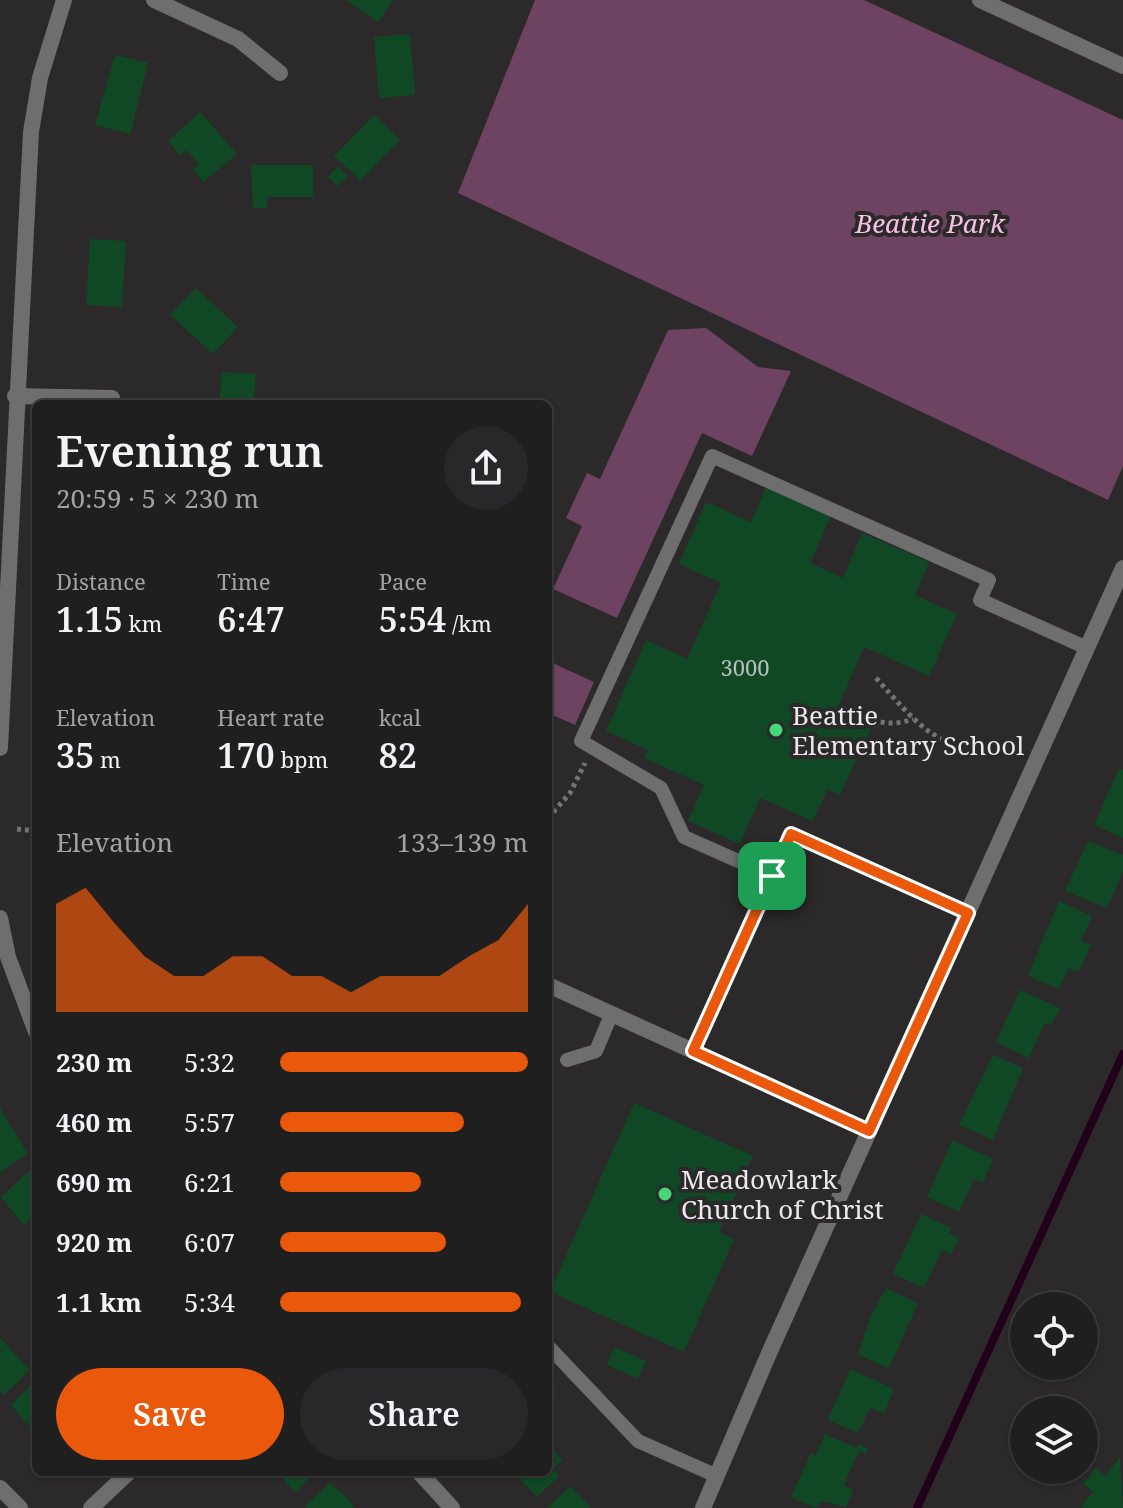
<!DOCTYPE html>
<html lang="en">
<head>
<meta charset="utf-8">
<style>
	:root { --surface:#201f20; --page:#282729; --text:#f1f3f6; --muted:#a2a2a5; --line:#3d3d3e; --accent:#ea580c }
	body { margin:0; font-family:"Noto Serif",serif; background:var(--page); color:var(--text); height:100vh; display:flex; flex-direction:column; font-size:30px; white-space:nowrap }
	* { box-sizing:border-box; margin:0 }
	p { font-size:26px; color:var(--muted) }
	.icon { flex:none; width:44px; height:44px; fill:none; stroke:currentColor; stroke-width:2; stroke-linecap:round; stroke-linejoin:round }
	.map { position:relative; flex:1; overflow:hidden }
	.side { position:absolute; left:32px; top:400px; width:520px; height:1076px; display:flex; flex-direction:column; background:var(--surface); border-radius:12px; box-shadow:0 2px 6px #0004,0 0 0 2px var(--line) }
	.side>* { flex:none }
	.controls { position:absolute; left:1010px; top:1292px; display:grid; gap:16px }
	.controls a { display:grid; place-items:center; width:88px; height:88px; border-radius:50%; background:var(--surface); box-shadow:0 2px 6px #0004,0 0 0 2px var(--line); font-size:40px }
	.pin { position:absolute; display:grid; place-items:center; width:68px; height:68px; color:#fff; margin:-34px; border-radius:16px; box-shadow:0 4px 12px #0006 }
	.round { display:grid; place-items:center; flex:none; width:84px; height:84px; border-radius:42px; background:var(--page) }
	.head { display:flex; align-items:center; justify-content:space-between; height:136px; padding:0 24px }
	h1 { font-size:44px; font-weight:600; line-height:60px }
	.figures { display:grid; grid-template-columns:repeat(3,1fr); gap:12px; height:136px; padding:8px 24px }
	.figures div { display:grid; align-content:center }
	.figures b { font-size:34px; font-weight:600 }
	.figures small { font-size:22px; font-weight:400 }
	.figures p { font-size:22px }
	.chart { height:224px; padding:16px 24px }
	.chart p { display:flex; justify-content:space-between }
	.chart svg { width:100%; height:144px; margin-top:8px; fill:var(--accent); opacity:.7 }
	.cta { display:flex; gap:16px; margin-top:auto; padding:16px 24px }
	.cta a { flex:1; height:92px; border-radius:48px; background:var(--accent); color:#fff; font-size:32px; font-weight:600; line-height:92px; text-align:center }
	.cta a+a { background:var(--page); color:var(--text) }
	ul { padding:0 24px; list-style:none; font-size:26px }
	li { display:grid; grid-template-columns:128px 96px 1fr; align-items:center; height:60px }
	li i { height:20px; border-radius:10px; background:var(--accent) }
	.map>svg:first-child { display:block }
</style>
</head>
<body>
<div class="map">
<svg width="1123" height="1508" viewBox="0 0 1123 1508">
	<rect width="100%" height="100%" fill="#2b292a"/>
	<path fill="#6e4261" d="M535 0H864L1123 120V466L1108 500 458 193Z
		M706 328 758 367 791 371 752 456 702 433 617 618 553 589 582 526 566 518 587 473 600 479 668 330Z
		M548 661 594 682 575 725 548 713Z"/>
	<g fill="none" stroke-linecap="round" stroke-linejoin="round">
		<path stroke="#23001a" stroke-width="8" d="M917 1508 1123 1054"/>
	</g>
	<path fill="#104825" d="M346 0H393L378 22Z
		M410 34 415 95 379 98 374 37Z
		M115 55 148 63 130 134 95 125Z
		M200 112 237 154 203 182 193 170 199 165 186 150 180 155 168 141Z
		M374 115 400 140 360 181 334 156Z
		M251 165H313V197H267V208H253Z
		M338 166 348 176 337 186 328 177Z
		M90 239 126 241 122 307 86 305Z
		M196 288 238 327 213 354 170 315Z
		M222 372 256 374 253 404H219Z
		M766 487 831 516 810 563 843 578 862 533 929 562 915 595 957 614 929 676 864 647 836 712 871 728 840 795 827 790 813 821 760 798 740 844 688 821 704 785 644 758 648 750 606 731 646 640 687 659 721 583 679 564 706 502 751 522Z
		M1119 768 1123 770V838L1094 825Z
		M1088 841 1123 855V872L1107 908 1065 891Z
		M1059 901 1092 916 1081 941 1091 945 1079 972 1068 968 1059 989 1028 976Z
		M1020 990 1060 1008 1051 1025 1045 1023 1029 1058 996 1042Z
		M993 1055 1023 1068 993 1140 959 1125Z
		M634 1103 753 1156 719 1232 734 1239 684 1352 550 1292Z
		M0 1108 28 1154 0 1172Z
		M952 1140 993 1159 983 1183 974 1179 959 1212 927 1197Z
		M34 1166 36 1220 34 1217 24 1225 1 1197Z
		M921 1214 952 1228 949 1233 959 1238 951 1254 942 1250 924 1288 893 1274Z
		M886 1288 918 1303 889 1368 858 1355 870 1318Z
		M0 1338 30 1370 4 1395 0 1391Z
		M614 1347 646 1361 638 1379 607 1365Z
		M850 1369 894 1389 884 1414 870 1408 858 1433 828 1420Z
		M36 1380V1434L11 1405Z
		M548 1382 556 1391 548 1398Z
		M825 1434 857 1448 859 1444 868 1448 866 1454 859 1451 844 1485 853 1490 846 1507 822 1501 815 1508 791 1497 811 1453 816 1455Z
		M548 1444 562 1460 553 1469 559 1476 537 1497 514 1472H548Z
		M1120 1457 1123 1508H1084L1081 1506 1093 1492 1083 1484 1096 1468 1105 1476Z
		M276 1472H316L295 1492Z
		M330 1483 346 1497 355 1508H307L305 1506Z
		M571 1486 591 1508H547Z"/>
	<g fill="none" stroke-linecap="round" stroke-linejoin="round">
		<path stroke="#757375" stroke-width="5" stroke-dasharray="4 4" stroke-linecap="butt" d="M876 678C915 721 933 748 995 754
			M851 710C874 721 888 728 913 719
			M548 818 570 793 585 763
			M17 829 36 831"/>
		<path stroke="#6f6e6e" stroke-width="14" d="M772 876 684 837 661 788 581 741 712 456 989 580 980 600 1087 648
			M693 1051 791 834 968 913
			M567 1060 596 1051 611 1015
			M548 1346 638 1441 717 1476"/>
		<path stroke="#6f6e6e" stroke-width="16" d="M154 0 238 39 280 73
			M980 0 1123 66
			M15 396 112 398
			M0 748 31 132 40 78 64 0
			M0 918 8 957 36 1032
			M548 985 869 1131
			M419 1472 452 1508
			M0 1488 20 1508
			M91 1508 129 1472
			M703 1508 770 1351 1123 568"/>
	</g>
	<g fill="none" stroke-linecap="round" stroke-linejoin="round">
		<g stroke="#fff" stroke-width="16">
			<path id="route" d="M791 834 968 913 869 1131 693 1051Z"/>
		</g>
		<use href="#route" stroke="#ea580c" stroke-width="10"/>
	</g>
	<g fill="#45d77a" stroke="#2b292a" stroke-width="3">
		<circle cx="776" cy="730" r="8"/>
		<circle cx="665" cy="1194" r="8"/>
	</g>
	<g text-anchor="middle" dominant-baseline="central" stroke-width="8" stroke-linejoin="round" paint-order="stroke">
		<g font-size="22" fill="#b4c1ba">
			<text x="745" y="667">3000</text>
		</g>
		<g font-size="26" font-style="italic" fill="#f9c0e6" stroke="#2b292a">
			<text x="930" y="223">Beattie Park</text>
		</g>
		<g font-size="26" fill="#ebe9eb" stroke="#2b292a" text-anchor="start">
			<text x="792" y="715">Beattie<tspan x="792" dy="30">Elementary School</tspan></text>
			<text x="681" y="1179">Meadowlark<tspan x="681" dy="30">Church of Christ</tspan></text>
		</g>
	</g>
</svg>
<div class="controls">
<a><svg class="icon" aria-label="locate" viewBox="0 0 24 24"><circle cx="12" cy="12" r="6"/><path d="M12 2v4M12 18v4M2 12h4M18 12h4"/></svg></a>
<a><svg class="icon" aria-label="layers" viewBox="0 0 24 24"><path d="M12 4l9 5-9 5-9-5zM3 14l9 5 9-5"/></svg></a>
</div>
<div class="pin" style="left:772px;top:876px;background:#1e9e55"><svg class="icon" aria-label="arrive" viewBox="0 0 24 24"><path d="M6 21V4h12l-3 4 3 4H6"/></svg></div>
<section class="side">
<div class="head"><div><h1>Evening run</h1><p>20:59 · 5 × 230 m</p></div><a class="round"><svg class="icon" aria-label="share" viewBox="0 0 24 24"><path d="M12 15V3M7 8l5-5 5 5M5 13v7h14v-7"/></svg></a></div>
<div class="figures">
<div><p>Distance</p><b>1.15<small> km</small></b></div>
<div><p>Time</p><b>6:47</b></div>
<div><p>Pace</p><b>5:54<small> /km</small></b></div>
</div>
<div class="figures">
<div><p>Elevation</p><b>35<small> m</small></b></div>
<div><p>Heart rate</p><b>170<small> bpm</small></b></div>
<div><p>kcal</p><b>82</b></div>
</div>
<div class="chart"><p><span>Elevation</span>133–139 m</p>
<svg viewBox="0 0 160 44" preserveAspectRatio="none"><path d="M0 44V11L10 6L20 17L30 27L40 33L50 33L60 27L70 27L80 33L90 33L100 38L110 33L120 33L130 33L140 27L150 22L160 11V44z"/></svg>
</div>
<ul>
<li><b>230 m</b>5:32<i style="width:100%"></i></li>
<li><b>460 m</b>5:57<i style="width:74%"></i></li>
<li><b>690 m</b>6:21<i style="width:57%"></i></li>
<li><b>920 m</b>6:07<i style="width:67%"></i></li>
<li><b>1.1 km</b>5:34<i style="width:97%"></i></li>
</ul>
<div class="cta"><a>Save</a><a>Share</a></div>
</section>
</div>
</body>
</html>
